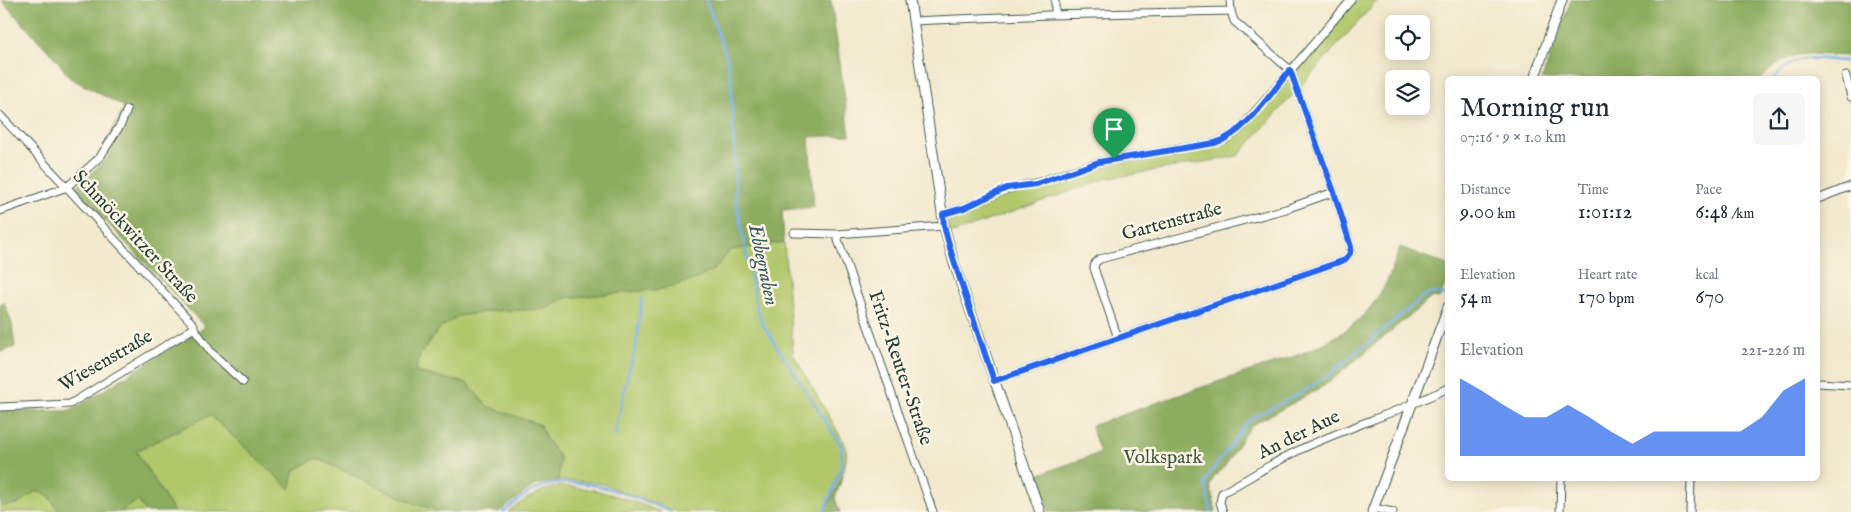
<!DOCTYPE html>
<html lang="en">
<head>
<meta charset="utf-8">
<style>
	:root { --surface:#fff; --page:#f6f6f7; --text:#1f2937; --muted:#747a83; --accent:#2563eb }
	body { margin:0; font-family:"IM FELL English",serif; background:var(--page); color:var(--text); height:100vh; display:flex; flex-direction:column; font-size:19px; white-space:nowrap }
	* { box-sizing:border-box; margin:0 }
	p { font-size:16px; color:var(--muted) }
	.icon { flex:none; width:28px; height:28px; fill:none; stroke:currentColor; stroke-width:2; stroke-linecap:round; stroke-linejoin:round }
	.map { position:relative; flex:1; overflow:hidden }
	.sheet { position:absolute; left:1445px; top:76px; width:375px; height:405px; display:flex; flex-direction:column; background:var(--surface); border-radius:8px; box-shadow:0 2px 12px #0003 }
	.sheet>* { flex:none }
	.fabs { position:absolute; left:1385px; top:15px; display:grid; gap:10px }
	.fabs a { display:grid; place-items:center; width:45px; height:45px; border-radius:8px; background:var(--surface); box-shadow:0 2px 12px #0003; font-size:25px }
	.pin { position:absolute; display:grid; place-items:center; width:42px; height:42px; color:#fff; margin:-51px -21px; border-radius:50% 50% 50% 0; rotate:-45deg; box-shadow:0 0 5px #0007 }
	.pin .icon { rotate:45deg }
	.round { display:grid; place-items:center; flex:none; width:52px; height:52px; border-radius:8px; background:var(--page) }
	.summary { display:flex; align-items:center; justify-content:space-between; height:85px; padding:0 15px }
	h1 { font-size:28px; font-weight:600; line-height:38px }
	.figures { display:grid; grid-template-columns:repeat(3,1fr); gap:8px; height:85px; padding:5px 15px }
	.figures div { display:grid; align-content:center }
	.figures b { font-size:21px; font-weight:600 }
	.figures small { font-size:14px; font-weight:400 }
	.figures p { font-size:14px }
	.chart { height:140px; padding:10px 15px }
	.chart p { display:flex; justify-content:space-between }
	.chart svg { width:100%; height:90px; margin-top:5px; fill:var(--accent); opacity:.7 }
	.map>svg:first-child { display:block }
</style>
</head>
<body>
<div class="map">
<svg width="1851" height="512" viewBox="0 0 1851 512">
	<rect width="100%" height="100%" fill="#fcf5e5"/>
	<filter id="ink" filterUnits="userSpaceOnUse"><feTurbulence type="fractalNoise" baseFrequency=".02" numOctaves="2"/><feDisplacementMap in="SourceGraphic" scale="10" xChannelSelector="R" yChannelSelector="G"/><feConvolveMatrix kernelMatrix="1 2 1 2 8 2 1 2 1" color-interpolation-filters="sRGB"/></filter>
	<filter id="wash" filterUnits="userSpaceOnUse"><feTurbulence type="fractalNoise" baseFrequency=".0096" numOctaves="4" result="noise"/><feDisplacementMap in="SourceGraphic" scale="20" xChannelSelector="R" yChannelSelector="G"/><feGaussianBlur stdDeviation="1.12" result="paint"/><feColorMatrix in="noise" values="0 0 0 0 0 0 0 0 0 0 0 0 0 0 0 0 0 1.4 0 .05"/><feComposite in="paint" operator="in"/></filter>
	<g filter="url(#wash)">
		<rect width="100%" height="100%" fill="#f2e9ce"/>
		<path fill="#b1c76b" stroke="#688250" d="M1356 0H1380L1376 2 1238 156 1105 179 950 234 948 224 952 215 999 194 1039 185 1081 172 1153 156 1210 147 1225 143 1247 126Z
			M784 242 793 354 846 446C849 471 835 491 824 512H677L602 484 579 481H558L560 458 546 439 540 425 487 406 467 383 415 372 420 354 440 328 459 316 492 311 546 309 564 298 662 289 715 269 730 250Z
			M210 415 290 489 295 470 316 458 414 503 441 512H174L136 451Z
			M560 486C597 487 627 499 661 512H508C525 499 539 490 560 486Z
			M36 491 49 496 59 512H0V506L18 504Z
			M138 500 146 512H120Z"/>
		<path fill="#8cac5f" stroke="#56744a" d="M1 0H831L850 135 809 137 814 207 782 210 784 242 730 250 715 269 697 279 662 289 564 298 546 309 492 311 459 316 440 328 420 354 415 372 467 383 487 406 540 425 546 439 560 458 558 481 535 485 499 512H441L414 503 316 458 295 470 290 489 210 415 136 451 174 512H146L138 500 120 512H59L49 496 36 491 18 504 0 506V411H66L77 407 205 327 75 188 109 156 106 141 125 107 70 78 56 59Z
			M1571 0H1851V56C1808 56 1794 44 1761 79H1542Z
			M1400 247 1447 265V279L1440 298 1432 297 1334 378 1313 392 1252 425 1244 435 1225 466 1214 477 1210 485 1216 512H1049L1037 475 1100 453 1091 426C1139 409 1187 392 1235 376 1277 362 1322 351 1356 322 1381 300 1390 277 1400 247Z
			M4 302 12 324 15 347 0 352V304Z
			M843 476 835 498 840 512H824Z"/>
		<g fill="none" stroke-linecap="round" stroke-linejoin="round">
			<path stroke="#78afe7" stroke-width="2.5" d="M706 0 727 58 731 83 736 199 757 309 762 323 842 447 841 468 824 512
				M1773 79C1800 48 1817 61 1851 61
				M615 436 625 386 636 346 642 298
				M503 512C513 505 523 496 534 490 579 470 629 496 671 512
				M1211 512 1205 483 1211 472 1249 420 1302 392 1331 373 1424 296 1432 293 1448 296"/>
		</g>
	</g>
	<g filter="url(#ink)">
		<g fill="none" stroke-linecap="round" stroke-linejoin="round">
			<g stroke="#3f574b" stroke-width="9">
				<path id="minor" d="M1055 0V15
					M1230 0 1231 11 1234 21 1290 70
					M913 21 1049 15 1231 11
					M1846 76 1851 97
					M0 115 194 325V328L211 352 243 382
					M1818 199 1851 186
					M0 211 67 187 100 157 121 124 127 110
					M943 214 964 208 1007 189 1036 183 1099 162 1215 143 1227 138 1242 127 1351 0
					M794 233 837 234 944 226
					M837 234 838 240 933 512
					M1118 338 1094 268 1095 263 1100 259 1286 209 1334 192
					M994 381 1345 260 1350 253 1351 247 1334 192 1290 70
					M1818 383 1851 385
					M0 407 70 404 194 328
					M1373 508 1393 512
					M1223 512 1220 502 1222 493C1251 477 1280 458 1310 445 1355 425 1403 410 1448 388
					M1560 512 1561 479
					M1690 512 1691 479"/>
			</g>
			<g stroke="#3f574b" stroke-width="11">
				<path id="tertiary" d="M910 0 944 226 954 263 1040 512
					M1534 79 1562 0
					M1372 512 1448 307"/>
			</g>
			<use href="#minor" stroke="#fff" stroke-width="7"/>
			<use href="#tertiary" stroke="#fff" stroke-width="9"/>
		</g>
	</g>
	<g fill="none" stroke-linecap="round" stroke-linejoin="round" filter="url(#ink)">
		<g stroke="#fff" stroke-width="10">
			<path id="route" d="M1290 70 1334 192 1351 247 1350 253 1345 260 994 381 952 255 944 226 943 214 964 208 1007 188 1036 184 1099 162 1215 143C1246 133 1270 94 1290 70Z"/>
		</g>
		<use href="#route" stroke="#2563eb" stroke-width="6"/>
	</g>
	<g text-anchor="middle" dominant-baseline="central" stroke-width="5" stroke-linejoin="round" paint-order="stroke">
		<g font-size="19" fill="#1f3d34" stroke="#fcf5e5">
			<text transform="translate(1172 222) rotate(-15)">Gartenstraße</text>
			<text transform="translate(135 237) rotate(47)">Schmöckwitzer Straße</text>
			<text transform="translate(106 361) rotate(-30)">Wiesenstraße</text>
			<text transform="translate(900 368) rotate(71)">Fritz-Reuter-Straße</text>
			<text transform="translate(1299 435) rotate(-26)">An der Aue</text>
		</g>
		<g font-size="19" fill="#3c593f" stroke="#fcf5e5">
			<text x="1163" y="458">Volkspark</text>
		</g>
		<g font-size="20" font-style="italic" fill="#355a61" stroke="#fcf5e5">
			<text transform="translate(763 265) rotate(78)">Ebbegraben</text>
		</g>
	</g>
</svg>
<div class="fabs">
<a><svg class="icon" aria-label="locate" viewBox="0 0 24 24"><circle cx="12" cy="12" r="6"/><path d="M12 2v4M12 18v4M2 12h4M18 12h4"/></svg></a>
<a><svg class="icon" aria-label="layers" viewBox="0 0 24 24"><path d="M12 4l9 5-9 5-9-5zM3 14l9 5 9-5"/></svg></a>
</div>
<div class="pin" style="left:1114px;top:159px;background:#1e9e55"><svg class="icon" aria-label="arrive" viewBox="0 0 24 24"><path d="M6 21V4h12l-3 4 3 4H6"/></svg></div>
<section class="sheet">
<div class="summary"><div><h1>Morning run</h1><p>07:16 · 9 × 1.0 km</p></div><a class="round"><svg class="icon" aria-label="share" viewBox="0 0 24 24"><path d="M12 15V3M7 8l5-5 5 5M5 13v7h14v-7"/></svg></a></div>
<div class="figures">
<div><p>Distance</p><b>9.00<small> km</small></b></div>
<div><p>Time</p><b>1:01:12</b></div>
<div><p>Pace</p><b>6:48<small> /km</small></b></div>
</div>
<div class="figures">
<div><p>Elevation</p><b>54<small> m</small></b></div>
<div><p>Heart rate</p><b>170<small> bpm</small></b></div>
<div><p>kcal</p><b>670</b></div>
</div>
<div class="chart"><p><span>Elevation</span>221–226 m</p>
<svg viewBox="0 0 160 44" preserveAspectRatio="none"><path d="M0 44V6L10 12L20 19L30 25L40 25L50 19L60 25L70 32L80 38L90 32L100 32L110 32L120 32L130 32L140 25L150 12L160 6V44z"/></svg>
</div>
</section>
</div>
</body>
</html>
